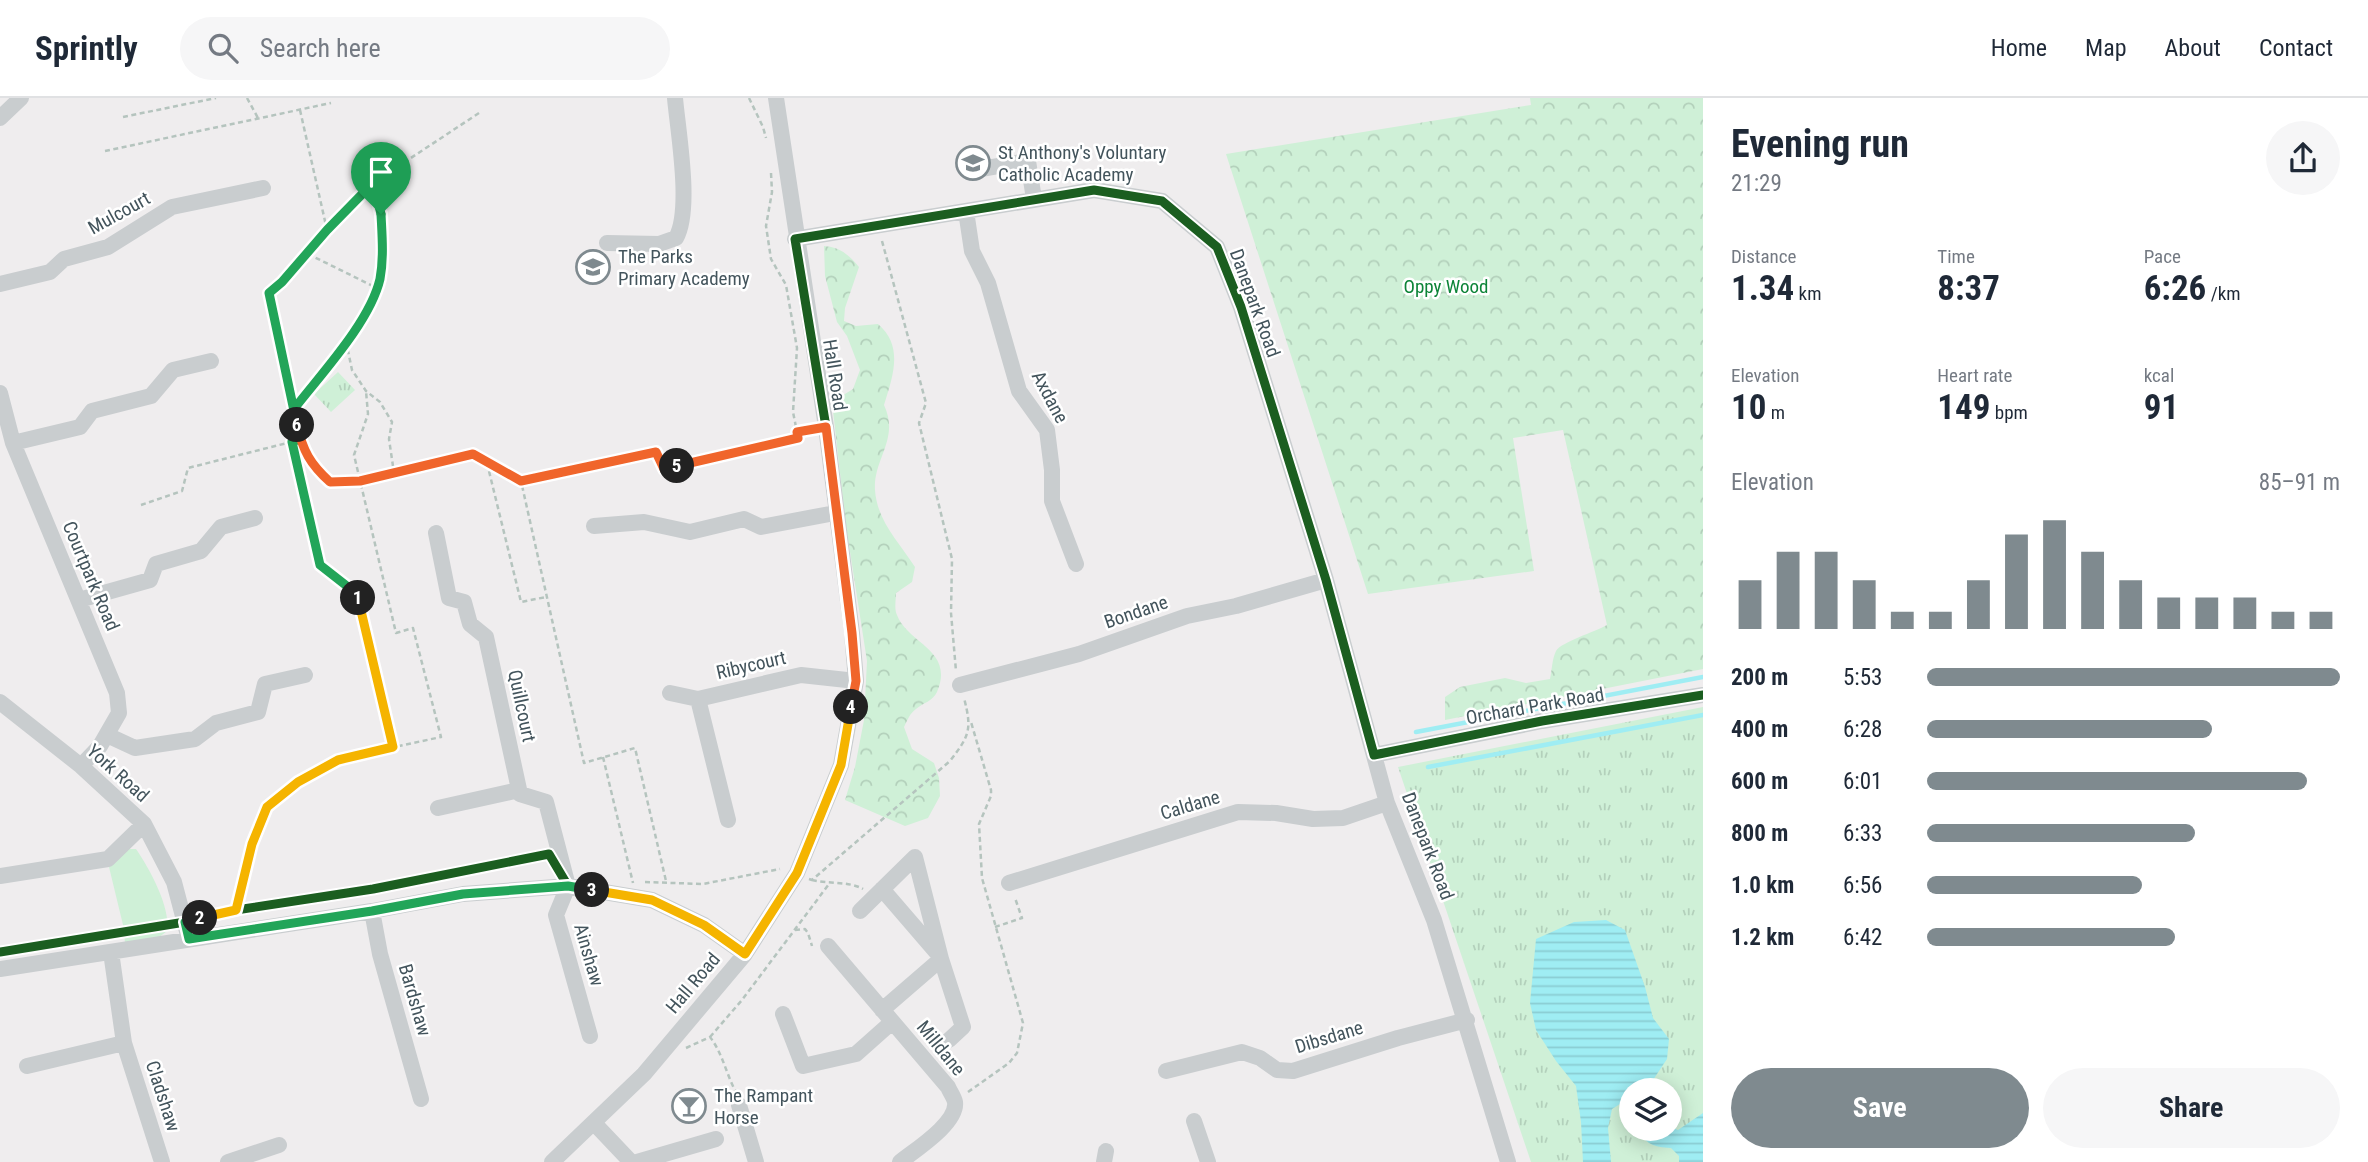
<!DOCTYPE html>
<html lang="en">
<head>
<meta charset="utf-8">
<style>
	:root { --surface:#fff; --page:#f6f6f7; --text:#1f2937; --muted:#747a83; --line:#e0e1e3; --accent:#7f8a8f }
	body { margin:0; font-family:"Roboto Condensed",sans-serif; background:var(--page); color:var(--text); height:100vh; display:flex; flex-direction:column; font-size:26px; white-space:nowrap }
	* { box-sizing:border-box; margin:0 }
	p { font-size:23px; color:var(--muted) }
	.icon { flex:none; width:38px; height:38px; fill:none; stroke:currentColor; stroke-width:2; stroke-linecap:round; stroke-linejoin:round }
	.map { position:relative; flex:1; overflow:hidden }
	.details { display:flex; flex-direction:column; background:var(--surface); width:665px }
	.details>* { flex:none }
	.controls { position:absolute; left:1619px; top:980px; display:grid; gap:14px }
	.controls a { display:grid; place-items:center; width:63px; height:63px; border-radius:50%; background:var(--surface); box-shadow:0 4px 18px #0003; font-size:35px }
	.pin { position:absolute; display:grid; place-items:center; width:60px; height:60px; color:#fff; margin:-72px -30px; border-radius:50% 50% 50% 0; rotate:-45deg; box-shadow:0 0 7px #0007 }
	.pin .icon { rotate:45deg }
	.km { position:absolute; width:35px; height:35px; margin:-18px; border-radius:50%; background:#222; color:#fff; font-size:19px; line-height:35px; text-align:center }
	.round { display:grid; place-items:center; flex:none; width:74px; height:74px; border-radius:37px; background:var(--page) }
	.head { display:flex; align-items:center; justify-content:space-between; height:119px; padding:0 28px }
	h1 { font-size:38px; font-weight:700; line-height:52px }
	.metrics { display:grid; grid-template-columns:repeat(3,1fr); gap:10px; height:119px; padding:7px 28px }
	.metrics div { display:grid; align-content:center }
	.metrics b { font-size:35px; font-weight:700 }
	.metrics small { font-size:19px; font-weight:400 }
	.metrics p { font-size:19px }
	.chart { height:196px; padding:14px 28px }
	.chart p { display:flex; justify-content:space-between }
	.chart svg { width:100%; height:126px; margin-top:7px; stroke:var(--accent); stroke-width:6 }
	.button { display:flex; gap:14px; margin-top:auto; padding:14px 28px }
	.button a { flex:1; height:80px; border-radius:42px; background:var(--accent); color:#fff; font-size:28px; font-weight:700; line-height:80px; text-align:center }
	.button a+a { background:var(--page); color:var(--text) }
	ul { padding:0 28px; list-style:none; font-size:23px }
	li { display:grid; grid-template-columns:112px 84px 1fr; align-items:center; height:52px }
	li i { height:18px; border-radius:9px; background:var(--accent) }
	header { display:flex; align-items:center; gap:42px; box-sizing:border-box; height:98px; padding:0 35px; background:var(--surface); border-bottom:2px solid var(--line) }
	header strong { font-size:33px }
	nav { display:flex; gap:38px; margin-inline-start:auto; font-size:24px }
	.search { width:490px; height:63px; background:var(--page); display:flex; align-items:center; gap:18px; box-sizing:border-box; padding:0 24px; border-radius:38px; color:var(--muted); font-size:26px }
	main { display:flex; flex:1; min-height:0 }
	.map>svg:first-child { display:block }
</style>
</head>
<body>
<header>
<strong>Sprintly</strong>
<div class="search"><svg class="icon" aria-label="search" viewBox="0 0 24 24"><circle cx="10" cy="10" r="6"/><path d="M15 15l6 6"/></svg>Search here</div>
<nav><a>Home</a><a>Map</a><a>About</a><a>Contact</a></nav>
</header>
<main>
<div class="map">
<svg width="1703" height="1064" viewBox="0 0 1703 1064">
	<defs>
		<pattern id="forest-crowns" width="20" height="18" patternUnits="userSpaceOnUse" patternTransform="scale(1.75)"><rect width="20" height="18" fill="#cff0d7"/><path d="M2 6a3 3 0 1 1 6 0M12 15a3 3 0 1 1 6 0" fill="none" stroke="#b3d0bb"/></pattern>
		<pattern id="park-tufts" width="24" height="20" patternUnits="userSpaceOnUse" patternTransform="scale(1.75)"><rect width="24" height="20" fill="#cff0d7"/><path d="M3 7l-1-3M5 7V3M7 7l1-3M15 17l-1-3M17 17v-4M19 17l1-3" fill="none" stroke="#b3d0bb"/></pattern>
		<pattern id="water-rules" width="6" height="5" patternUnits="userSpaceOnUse" patternTransform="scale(1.75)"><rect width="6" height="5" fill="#9fedf3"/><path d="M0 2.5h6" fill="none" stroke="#8acdd3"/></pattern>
	</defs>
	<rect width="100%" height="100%" fill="#efedee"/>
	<path fill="#cff0d7" d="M127 751H136C149 770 171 809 167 833L158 840 125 846 124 831 109 769Z"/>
	<path fill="url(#forest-crowns)" d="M1530 0H1703V571L1445 622V599L1460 589 1505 580 1526 585 1550 581C1552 572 1552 561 1556 553 1561 544 1595 534 1607 527L1563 332 1513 340 1534 473 1368 496 1226 56 1531 7Z
		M824 148C840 149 849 157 859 169L845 210 844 223 856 228 878 226C904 248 893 278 884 307 900 341 873 361 875 392 877 423 899 444 915 469L912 484 896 495C896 502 894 511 897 517 908 546 955 552 937 594 933 603 923 605 916 611 910 615 907 623 904 629L912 651 934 665 939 680 940 698 928 720 905 728 845 702 855 669 864 622 867 563 846 428 832 304 853 291 860 272 847 238 837 224 825 178Z"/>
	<path fill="url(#park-tufts)" fill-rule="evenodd" d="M338 274 355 292 331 314 314 296Z
		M1703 609V1064H1531L1398 669ZM1631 992H1670V1031H1631Z"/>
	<path fill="url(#water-rules)" d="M1606 822 1625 832 1645 889 1653 920 1669 941 1667 961 1653 982 1651 992H1631V1013L1620 1006 1612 1011 1608 1030 1611 1064H1583L1581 1024 1576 988 1556 963 1536 932 1530 905 1536 841 1574 824Z
		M1703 1015V1064H1679V1058L1671 1050C1653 1049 1646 1046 1637 1031L1670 1029 1678 1032Z"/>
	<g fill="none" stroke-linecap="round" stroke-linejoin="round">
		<path stroke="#9fedf3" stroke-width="4.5" d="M1416 634 1703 579
			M1428 669 1703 617"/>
		<path stroke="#b5c4be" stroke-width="2.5" stroke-dasharray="5 3.5" stroke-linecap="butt" d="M247 0 258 20
			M749 0 763 29 766 40
			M300 12 327 132
			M479 15 373 85 327 132 282 184 269 195 302 348 314 370 330 385 360 383 473 356 521 383 584 665 635 650 666 783
			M123 19 216 0
			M105 53 331 5
			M771 75 772 94 766 128 771 161 786 187 797 250 793 314 797 334
			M882 143 926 305 919 325 952 461 951 515 956 573
			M308 156 377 190
			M346 243 352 272 366 293 380 304 392 324 389 341 394 375
			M294 311C321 276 369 225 379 182 387 151 381 117 374 86
			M292 344 320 467 357 496 393 650
			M487 365 521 504 546 499
			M521 383 656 354 664 371 798 340 797 334 812 332
			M141 407 182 393 188 370 299 342
			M603 659 633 785
			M809 781 812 782 950 663C970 637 972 631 964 600
			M812 782C828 786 849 783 863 791
			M645 784 703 786 780 771
			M236 812 252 746 267 709 298 683 338 661 441 639 413 530 396 535 354 357 368 316 366 293
			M995 829 1022 820 1015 800
			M795 832 805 831 808 835 812 848
			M710 939 742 902 829 786
			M686 950 710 939C723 956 726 976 736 994
			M968 994 1009 965 1017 955 1023 925 982 780 979 726 991 698V692L971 624"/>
		<path stroke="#c9cdcf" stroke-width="16" d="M0 20 21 0
			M975 72 1028 63 1034 101
			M966 113 972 153 988 185 1019 293 1047 332 1052 372V403L1076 466
			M795 141 1094 92 1162 103 1217 149 1241 209 1326 482 1387 705 1434 822 1508 1064
			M607 145 659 146 676 140C692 112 678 34 675 0
			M0 186 50 174 64 161 108 149 172 109 263 90
			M0 295 13 345 117 595 119 615 100 648 81 668
			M13 345 80 329 92 313 151 298 173 272 211 263
			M594 428 644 424 690 434 744 421 761 429 835 415
			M436 435 449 500 464 504 470 526 486 539 520 696 546 704 568 788
			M79 502 150 482 156 466 201 453 221 429 255 420
			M960 587 1079 556 1187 518 1236 508 1326 482
			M670 595 698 601 801 577 856 583
			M698 601 728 722
			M0 604 81 668 144 726 174 784 189 841
			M107 637 135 650 195 641 216 625 258 614 265 586 305 577
			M1374 657 1542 623 1703 597
			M438 710 519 692
			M0 778 108 761 144 726
			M1009 785 1238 714 1276 715 1313 721 1343 720 1387 705
			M568 788 556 817 590 938
			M882 791 938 856
			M372 813 380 856 421 1001
			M860 813 915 759 941 861
			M828 848 948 989C950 994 954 999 955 1004 958 1025 915 1052 900 1064
			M111 854 124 945 162 1064
			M0 871 372 813 463 796 568 788 652 802 704 827 745 856
			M882 912 941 861 963 929 949 942
			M783 916 803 968 856 956 892 924
			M27 968 124 945
			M1166 973 1242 954 1260 960 1277 972 1293 973 1398 940 1467 922
			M739 1007 756 1064
			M1194 1023 1208 1064
			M594 1025 631 1064
			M228 1064 279 1047
			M552 1064 644 976 745 856 797 775 841 667 856 583 852 535 826 329 776 0
			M637 1064 716 1041
			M1104 1064 1106 1053"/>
		<g stroke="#fff" stroke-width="13">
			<path id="cycleway" d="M0 854 185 824 236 812 373 791 549 756 568 788 652 802 704 827 745 856 797 775 841 667 856 583 826 329 795 141 1094 92 1162 103 1217 149 1241 209 1326 482 1374 657 1542 623 1703 597"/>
		</g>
		<use href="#cycleway" stroke="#1b5e20" stroke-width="9"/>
	</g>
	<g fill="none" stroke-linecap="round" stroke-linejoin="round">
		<g stroke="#fff" stroke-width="14">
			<path id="split-1" d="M358 500 357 496 320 467 292 344 300 341 294 311C321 276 370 224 380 181 384 159 382 137 381 116"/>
		</g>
		<g stroke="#fff" stroke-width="14">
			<path id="split-2" d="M200 820 236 812 252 746 267 709 298 684 338 662 393 649 358 500"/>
		</g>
		<g stroke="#fff" stroke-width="14">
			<path id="split-3" d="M200 820 185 824 189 841 372 813 463 796 568 788 592 792"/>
		</g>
		<g stroke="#fff" stroke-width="14">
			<path id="split-4" d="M592 792 652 802 704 827 745 856 797 775 841 667 851 609"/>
		</g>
		<g stroke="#fff" stroke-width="14">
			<path id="split-5" d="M677 368 798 340 797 334 826 329 852 535 856 583 851 609"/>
		</g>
		<g stroke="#fff" stroke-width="14">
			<path id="split-6" d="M297 327C303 353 310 366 330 384L360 383 473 356 521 383 656 354 664 371 677 368"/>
		</g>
		<g stroke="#fff" stroke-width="14">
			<path id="split-7" d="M297 327 269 195 282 184 327 132 373 85 381 116"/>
		</g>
		<use href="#split-1" stroke="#22a559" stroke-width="9"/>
		<use href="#split-2" stroke="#f5b400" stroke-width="9"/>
		<use href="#split-3" stroke="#22a559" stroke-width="9"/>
		<use href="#split-4" stroke="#f5b400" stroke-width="9"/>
		<use href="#split-5" stroke="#f0652b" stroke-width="9"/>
		<use href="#split-6" stroke="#f0652b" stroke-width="9"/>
		<use href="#split-7" stroke="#22a559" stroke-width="9"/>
	</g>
	<defs>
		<g id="school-ring" transform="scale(1.75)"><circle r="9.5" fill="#fff" stroke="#7f8a8f" stroke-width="1.5"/><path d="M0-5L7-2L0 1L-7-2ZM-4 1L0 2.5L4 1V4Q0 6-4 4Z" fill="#7f8a8f"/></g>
		<g id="bar-ring" transform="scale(1.75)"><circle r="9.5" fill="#fff" stroke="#7f8a8f" stroke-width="1.5"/><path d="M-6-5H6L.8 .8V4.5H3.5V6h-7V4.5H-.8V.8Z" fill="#7f8a8f"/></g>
	</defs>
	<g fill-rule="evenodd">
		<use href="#school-ring" x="973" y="65"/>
		<use href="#school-ring" x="593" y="169"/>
		<use href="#bar-ring" x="689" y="1008"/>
	</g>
	<g text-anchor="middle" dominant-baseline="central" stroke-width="5" stroke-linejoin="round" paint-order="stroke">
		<g font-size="19" fill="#43545c" stroke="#fff" text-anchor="start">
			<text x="998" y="54">St Anthony's Voluntary<tspan x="998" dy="22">Catholic Academy</tspan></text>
			<text x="618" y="158">The Parks<tspan x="618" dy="22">Primary Academy</tspan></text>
			<text x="714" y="997">The Rampant<tspan x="714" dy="22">Horse</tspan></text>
		</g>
		<g font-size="19" fill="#43545c" stroke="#fff">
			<text transform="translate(119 115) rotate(-29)">Mulcourt</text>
			<text transform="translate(1255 205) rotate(70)">Danepark Road</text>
			<text transform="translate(835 277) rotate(81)">Hall Road</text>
			<text transform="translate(1050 299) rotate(62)">Axdane</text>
			<text transform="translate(91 478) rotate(67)">Courtpark Road</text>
			<text transform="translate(1136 514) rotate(-19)">Bondane</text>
			<text transform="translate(751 567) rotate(-13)">Ribycourt</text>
			<text transform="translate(522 608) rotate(78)">Quillcourt</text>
			<text transform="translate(1535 608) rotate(-10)">Orchard Park Road</text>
			<text transform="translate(118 675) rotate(42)">York Road</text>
			<text transform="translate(1190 707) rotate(-17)">Caldane</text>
			<text transform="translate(1428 748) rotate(69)">Danepark Road</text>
			<text transform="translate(589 857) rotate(74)">Ainshaw</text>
			<text transform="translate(693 885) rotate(-50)">Hall Road</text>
			<text transform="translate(415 902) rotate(74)">Bardshaw</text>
			<text transform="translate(1329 939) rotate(-17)">Dibsdane</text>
			<text transform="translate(941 950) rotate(51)">Milldane</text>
			<text transform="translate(163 998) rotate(72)">Cladshaw</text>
		</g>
		<g font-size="19" fill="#0d8438" stroke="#fff">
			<text x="1446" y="188">Oppy Wood</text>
		</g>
	</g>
</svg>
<div class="controls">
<a><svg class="icon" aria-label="layers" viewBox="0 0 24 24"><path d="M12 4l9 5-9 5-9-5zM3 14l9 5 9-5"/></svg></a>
</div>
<div class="pin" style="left:381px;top:116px;background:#1e9e55"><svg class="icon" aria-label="arrive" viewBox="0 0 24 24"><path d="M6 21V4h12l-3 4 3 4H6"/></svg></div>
<b class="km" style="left:358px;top:500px">1</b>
<b class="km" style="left:200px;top:820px">2</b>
<b class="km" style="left:592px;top:792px">3</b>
<b class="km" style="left:851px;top:609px">4</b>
<b class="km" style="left:677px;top:368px">5</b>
<b class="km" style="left:297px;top:327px">6</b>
</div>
<section class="details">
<div class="head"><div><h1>Evening run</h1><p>21:29</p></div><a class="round"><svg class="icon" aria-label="share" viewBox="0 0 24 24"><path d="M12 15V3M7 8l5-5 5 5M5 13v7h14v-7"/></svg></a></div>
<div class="metrics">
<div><p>Distance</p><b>1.34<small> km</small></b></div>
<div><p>Time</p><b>8:37</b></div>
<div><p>Pace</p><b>6:26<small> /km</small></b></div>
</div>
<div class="metrics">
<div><p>Elevation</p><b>10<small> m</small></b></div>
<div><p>Heart rate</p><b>149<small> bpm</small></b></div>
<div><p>kcal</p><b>91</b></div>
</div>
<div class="chart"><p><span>Elevation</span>85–91 m</p>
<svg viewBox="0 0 160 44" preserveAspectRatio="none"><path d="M5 44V27M15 44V17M25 44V17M35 44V27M45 44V38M55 44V38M65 44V27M75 44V11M85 44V6M95 44V17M105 44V27M115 44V33M125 44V33M135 44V33M145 44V38M155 44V38"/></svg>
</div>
<ul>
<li><b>200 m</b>5:53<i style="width:100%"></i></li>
<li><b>400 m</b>6:28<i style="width:69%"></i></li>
<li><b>600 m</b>6:01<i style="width:92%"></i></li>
<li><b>800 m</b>6:33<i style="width:65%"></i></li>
<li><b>1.0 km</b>6:56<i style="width:52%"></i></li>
<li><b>1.2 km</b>6:42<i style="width:60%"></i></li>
</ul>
<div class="button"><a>Save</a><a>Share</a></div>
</section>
</main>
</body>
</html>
